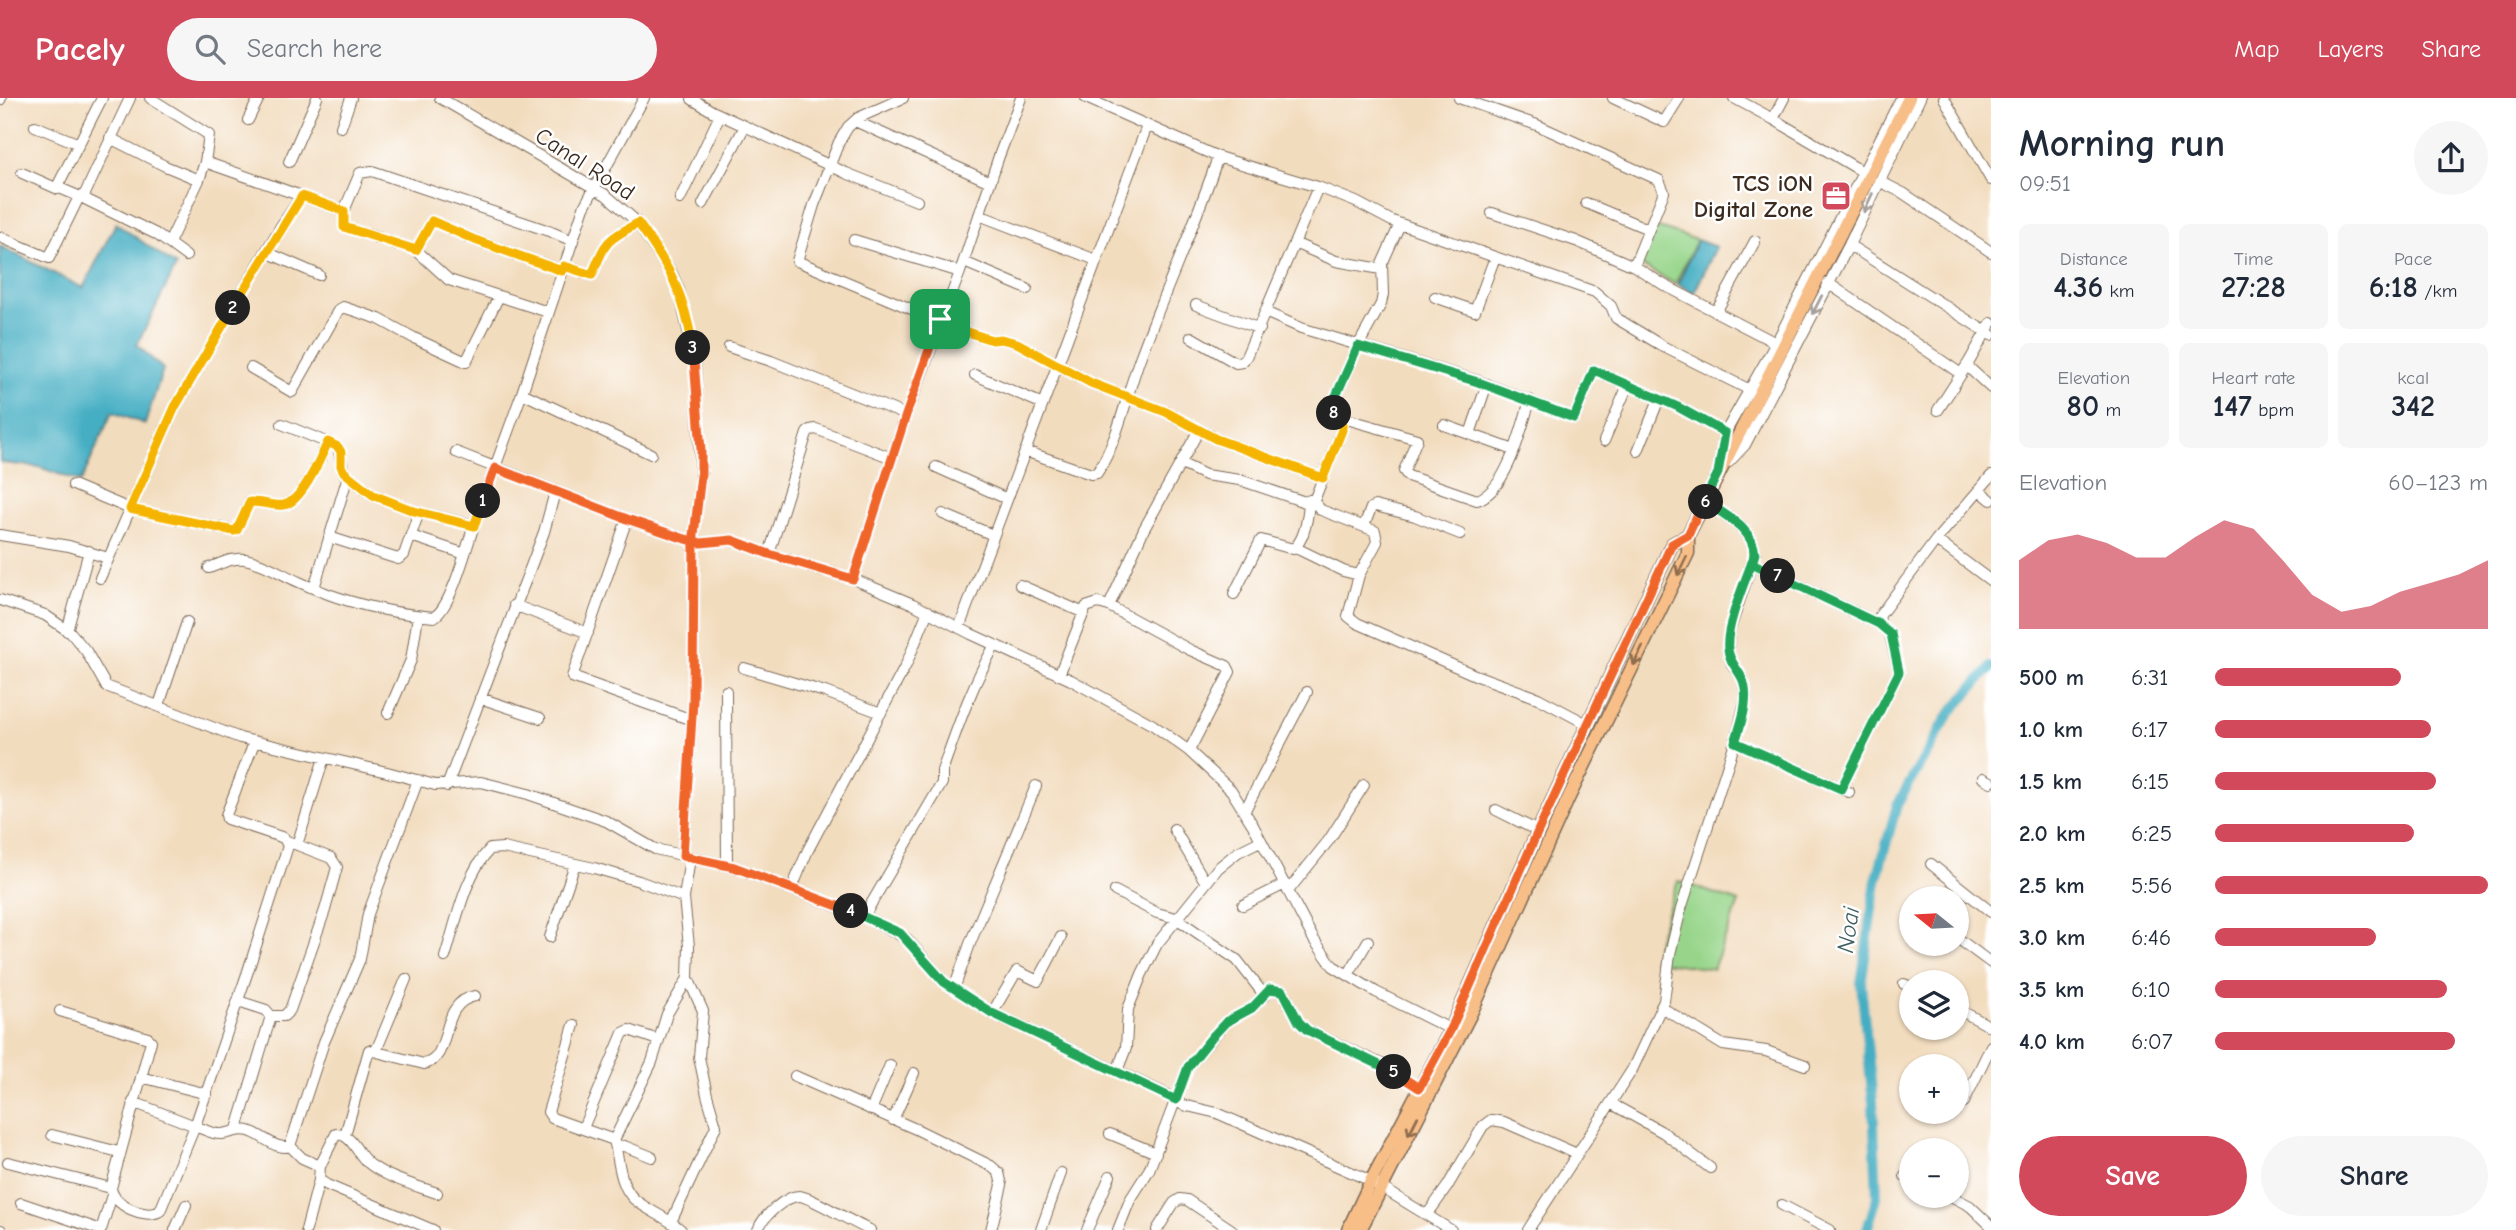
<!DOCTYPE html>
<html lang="en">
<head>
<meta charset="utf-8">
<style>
	:root { --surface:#fff; --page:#f6f6f7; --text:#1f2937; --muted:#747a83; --accent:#d1495b }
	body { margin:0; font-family:"Comic Neue",sans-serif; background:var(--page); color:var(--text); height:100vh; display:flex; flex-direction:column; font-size:26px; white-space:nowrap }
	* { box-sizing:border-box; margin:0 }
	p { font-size:23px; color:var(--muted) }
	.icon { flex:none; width:38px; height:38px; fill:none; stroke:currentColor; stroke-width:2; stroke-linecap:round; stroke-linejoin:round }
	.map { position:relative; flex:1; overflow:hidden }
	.sheet { display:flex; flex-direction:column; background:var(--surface); width:525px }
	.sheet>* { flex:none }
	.needle { width:46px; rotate:288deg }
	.controls { position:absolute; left:1899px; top:788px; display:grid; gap:14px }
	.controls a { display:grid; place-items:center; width:70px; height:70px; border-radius:50%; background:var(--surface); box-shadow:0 2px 5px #0004; font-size:35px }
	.pin { position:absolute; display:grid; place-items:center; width:60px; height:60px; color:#fff; margin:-30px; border-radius:14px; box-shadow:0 4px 10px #0006 }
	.km { position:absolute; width:35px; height:35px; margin:-18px; border-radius:50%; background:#222; color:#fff; font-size:19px; line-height:35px; text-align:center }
	.round { display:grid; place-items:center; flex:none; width:74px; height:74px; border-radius:37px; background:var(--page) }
	.summary { display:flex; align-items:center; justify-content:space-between; height:119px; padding:0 28px }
	h1 { font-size:38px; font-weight:700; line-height:52px }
	.metrics { display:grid; grid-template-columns:repeat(3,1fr); gap:10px; height:119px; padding:7px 28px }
	.metrics div { display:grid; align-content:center; border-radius:10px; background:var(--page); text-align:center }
	.metrics b { font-size:30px; font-weight:700 }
	.metrics small { font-size:19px; font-weight:400 }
	.metrics p { font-size:19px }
	.chart { height:196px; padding:14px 28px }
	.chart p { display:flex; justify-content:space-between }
	.chart svg { width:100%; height:126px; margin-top:7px; fill:var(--accent); opacity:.7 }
	.action { display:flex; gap:14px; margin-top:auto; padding:14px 28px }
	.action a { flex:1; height:80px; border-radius:42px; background:var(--accent); color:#fff; font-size:28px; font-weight:700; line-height:80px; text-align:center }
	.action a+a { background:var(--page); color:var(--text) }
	ul { padding:0 28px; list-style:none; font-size:23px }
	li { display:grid; grid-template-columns:112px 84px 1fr; align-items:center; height:52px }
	li i { height:18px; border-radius:9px; background:var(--accent) }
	header { display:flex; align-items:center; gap:42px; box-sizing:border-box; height:98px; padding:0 35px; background:var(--accent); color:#fff }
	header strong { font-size:33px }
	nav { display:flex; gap:38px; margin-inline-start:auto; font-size:24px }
	.search { width:490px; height:63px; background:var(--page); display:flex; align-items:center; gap:18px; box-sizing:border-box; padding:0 24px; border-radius:38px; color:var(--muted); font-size:26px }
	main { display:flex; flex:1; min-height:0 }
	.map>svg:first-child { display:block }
</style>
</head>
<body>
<header>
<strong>Pacely</strong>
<div class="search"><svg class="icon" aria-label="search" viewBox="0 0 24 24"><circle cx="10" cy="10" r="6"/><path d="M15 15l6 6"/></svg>Search here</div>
<nav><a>Map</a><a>Layers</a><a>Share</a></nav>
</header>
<main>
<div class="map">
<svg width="1991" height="1132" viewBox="0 0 1991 1132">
	<rect width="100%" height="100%" fill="#fff"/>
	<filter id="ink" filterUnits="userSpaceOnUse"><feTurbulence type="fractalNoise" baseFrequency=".0143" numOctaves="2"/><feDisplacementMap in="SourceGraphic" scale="14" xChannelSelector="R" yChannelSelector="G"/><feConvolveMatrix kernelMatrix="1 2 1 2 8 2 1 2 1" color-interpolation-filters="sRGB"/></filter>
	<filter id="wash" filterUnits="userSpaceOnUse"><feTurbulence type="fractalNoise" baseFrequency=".00686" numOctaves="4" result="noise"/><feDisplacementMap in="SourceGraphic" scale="28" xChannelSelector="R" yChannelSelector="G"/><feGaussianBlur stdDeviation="1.57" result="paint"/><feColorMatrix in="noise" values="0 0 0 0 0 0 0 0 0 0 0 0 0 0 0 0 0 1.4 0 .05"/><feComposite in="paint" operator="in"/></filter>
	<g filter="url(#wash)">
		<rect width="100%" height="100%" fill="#f2dcbe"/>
		<path fill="#98d58b" stroke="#6a8054" stroke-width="2" d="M1652 128 1697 142 1675 186 1638 166Z
			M1678 783 1739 804 1713 871 1654 863 1658 840Z"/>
		<path fill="#44aec3" stroke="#406c70" stroke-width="2" d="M116 125 176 168 137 247 163 271 145 326 112 314 81 384 39 369 3 365 0 363V148L83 190Z
			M1697 142 1716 149 1694 195 1678 186Z"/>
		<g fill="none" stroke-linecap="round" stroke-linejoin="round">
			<path stroke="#44aec3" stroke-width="10" d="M1867 1132 1877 1099 1873 1004 1861 886 1876 783 1897 707 1948 618 1991 569"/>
		</g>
	</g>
	<g filter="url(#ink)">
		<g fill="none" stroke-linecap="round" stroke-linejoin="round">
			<g stroke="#7b6856" stroke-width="12">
				<path id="minor" d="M130 0 83 100 156 136 186 158
					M150 0 209 37 205 64
					M440 0 606 97 636 123 672 176 679 192 695 264 701 377 694 437 693 603 683 758
					M903 0 858 20 848 29 839 44 814 107 797 163 964 233 992 242 1001 241 1017 245 1091 285 1166 314 1216 341 1323 380
					M1086 0 1218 59 1318 89 1356 104 1392 123 1595 194 1611 208 1616 220 1664 249 1750 292
					M1459 0 1537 27 1659 82 1664 94 1634 168 1664 187 1776 245
					M1613 0 1664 24 1679 0
					M1734 0 1773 21
					M1784 0 1773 21 1863 74
					M1944 0 1991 82
					M692 1 712 13 846 75 917 103
					M0 2 1 0
					M248 22 259 0
					M855 23 990 84
					M35 28 79 46
					M341 29 351 0
					M110 40 165 68 199 82 205 64 344 113
					M289 64 317 0
					M22 75 58 91
					M1879 83 1903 95 1991 154
					M83 100 57 89 102 0
					M680 101 720 17
					M1586 105 1648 131
					M703 106 745 28
					M1492 115 1576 143 1634 168
					M979 117 1096 162
					M0 139 49 160 79 99
					M854 142 960 174
					M169 145 199 82
					M1294 145 1336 163 1381 171
					M1849 147 1991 237
					M416 152 432 123 475 142 563 173
					M266 154 319 177
					M964 164 1027 191
					M564 168 592 177C606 143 605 143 638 125
					M1828 185 1961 276
					M1435 199 1475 213 1495 159
					M1196 207 1260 231
					M548 214 449 182 416 152 344 129V113L360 75 372 73 549 133 573 143
					M1265 214 1301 230 1478 283 1574 320 1594 272 1678 309 1725 335
					M1716 214 1755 143
					M1191 239 1236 265 1242 264 1246 259 1318 89
					M729 249 771 263 906 317
					M1967 268 1991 290
					M251 270 292 294 339 211 343 209 379 221 414 240 466 264 499 198
					M975 277 1043 306
					M522 295 651 356
					M1938 312 1969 264 1991 225
					M1336 318 1417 341 1404 373 1408 378 1477 402C1507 393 1522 329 1530 302
					M282 326 338 349 344 375 373 397 414 413 474 427 522 295 584 109 644 0
					M1444 327 1514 352
					M1470 336 1487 286
					M1604 343 1628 287
					M1025 353 1091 376 1097 375C1119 341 1126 298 1140 260 1165 192 1195 127 1218 59
					M1638 353 1659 301
					M456 354 627 421 682 440 701 445 732 442 769 456 853 481 913 506 971 536 1071 582 1153 627 1189 653 1231 692 1254 729 1314 842 1333 868 1376 894 1456 934
					M1729 364 1745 347 1849 147 1920 0
					M1182 366 1205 377 1240 382 1305 404 1315 400 1342 332C1342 322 1333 317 1332 307L1358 248 1381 206 1383 196 1382 166 1400 126
					M1719 368 1725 335 1776 245 1901 0
					M936 369 1007 401
					M73 387 130 411 235 433 237 432 250 404C262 403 273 409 284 407 302 404 321 359 328 344
					M1979 392 1991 402
					M943 416 993 437
					M627 421 572 579 692 622
					M1364 428 1371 410 1375 408 1415 418 1460 436
					M0 437 69 448 108 460
					M411 438 465 456
					M329 439 398 461 404 457 419 414
					M1936 442 1991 483
					M1296 450 1343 473 1359 477 1377 444 1375 433 1321 412 1313 403
					M769 456 807 335 810 332 816 331 892 360
					M1752 465 1879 526
					M209 470C220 466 232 459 245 461 265 465 281 476 299 484 342 504 388 515 434 519 451 510 467 448 474 427
					M1359 477 1348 518 1357 525 1475 577 1538 600 1587 626
					M100 480 175 309 281 128 302 98
					M853 481 906 317 960 174 999 58 1021 0
					M1020 487 1084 515
					M314 490 348 378
					M1234 496 1261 442 1293 451C1305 442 1308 418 1309 404
					M0 502 45 517 71 535 86 553 106 588 240 640 387 674 435 687 481 684 528 696 606 723 655 751 734 769 875 823 907 841 944 884 992 915 1172 999 1183 1007 1217 1015 1371 1083 1451 1132
					M514 507 588 535
					M1109 508 1144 431 1199 332
					M959 530 1147 28
					M67 533 89 453
					M744 570 825 594 881 615
					M1059 577 1086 509 1098 505 1109 508 1190 552 1227 568 1230 574 1189 653
					M726 593 727 768
					M480 600 540 620
					M159 607 187 524
					M388 615 411 562 418 518
					M1735 644 1849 694
					M1983 680 1991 684
					M447 688 544 434 555 394
					M1841 691 1899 574 1890 536 1879 526 1880 517 1936 442 1991 378
					M1245 712 1307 594
					M1496 712 1538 733
					M1174 731 1206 785
					M297 747 324 660
					M1931 766 1991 814
					M792 790 808 752 906 567 928 513
					M1115 793 1157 815 1176 820 1237 862 1265 898
					M1288 793 1329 742 1364 687
					M1243 807 1285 786
					M864 818 942 685V673C958 628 971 589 995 547
					M550 839 575 766
					M1956 839 1991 865
					M445 859C456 825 465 776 490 751L503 750 594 770 639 783 684 800
					M1348 877 1368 843
					M1904 886 1911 889
					M954 891 971 843 1036 688
					M1661 909 1723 947 1766 953 1805 967
					M1956 910 1991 929
					M60 913 148 940 151 943 111 1090C113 1107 145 1122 160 1113L195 1028C204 1031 213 1037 222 1036 233 1035 238 1030 249 1033 263 1037 276 1053 290 1048L324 944 360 861 368 816 418 682
					M992 915 1017 873 1038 883 1061 839
					M271 918H284L290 912 325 812 337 769 331 760 287 743
					M574 927 548 1014 552 1020 614 1042 652 964 667 916 688 880
					M376 953 406 881
					M1117 973 1126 950 1128 911 1142 876 1157 846 1218 770 1238 754 1260 743
					M795 978 918 1032 991 1068 999 1075 1002 1087 991 1132
					M141 979 207 996
					M133 1004 195 1028 248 873 288 748 284 740 227 721 226 717 254 645
					M1964 1004 1991 948
					M1612 1006 1664 1035 1710 1070
					M871 1012 890 967
					M893 1022 914 975
					M583 1030 623 935 629 932 658 942
					M237 1031 271 918 266 912 238 903
					M1110 1036 1156 1055
					M52 1037 119 1054
					M345 1037 369 952 424 966C454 960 437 905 475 898
					M614 1042C619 1060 619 1087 634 1101 648 1113 667 1119 681 1132
					M615 1047 624 1048 652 1059
					M290 1048 302 1060 320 1068 319 1082 327 1087 433 1132
					M8 1064 111 1090
					M320 1068 336 1036C352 1036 356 1054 367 1064 386 1080 414 1087 437 1095
					M1905 1078 1911 1080
					M1949 1097 1970 1108 1991 1128
					M21 1105 101 1132
					M1782 1107 1830 1132
					M1427 1117 1447 1089 1483 1028 1491 1022 1504 1024 1577 1056
					M671 1124 716 1028 707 997 699 959 703 913 688 880 689 848 684 800 690 760
					M0 1132H1
					M101 1132 112 1097
					M175 1132 186 1107
					M306 1132 319 1082
					M758 1132C761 1123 767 1117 775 1110 781 1105 790 1098 799 1098 810 1098 854 1126 870 1132
					M1041 1132 1061 1075
					M1087 1132 1110 1078
					M1118 1132 1130 1102 1149 1072 1188 969 1226 924 1252 910 1270 891 1283 893 1299 924 1307 932 1383 967 1419 990
					M1157 1132 1174 1105 1180 1101 1187 1102 1232 1132
					M1528 1132 1632 972 1664 903 1670 856 1681 811 1737 638 1746 599 1743 581 1732 566 1728 552 1729 534 1755 456C1753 431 1724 416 1704 403"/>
			</g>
			<g stroke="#7b6856" stroke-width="15">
				<path id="major" d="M1348 1132 1371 1083 1451 931 1538 733 1672 446 1688 437 1909 0
					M1360 1132 1471 915 1569 699 1688 455V437"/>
			</g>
			<use href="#minor" stroke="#fff" stroke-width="10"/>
			<use href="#major" stroke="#f7be88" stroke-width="12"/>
		</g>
		<defs><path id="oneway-shaft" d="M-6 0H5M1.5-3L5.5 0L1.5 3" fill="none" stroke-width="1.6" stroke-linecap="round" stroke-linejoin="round" transform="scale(1.75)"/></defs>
		<g stroke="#a79f9a">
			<use href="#oneway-shaft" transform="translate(1868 105) rotate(115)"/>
			<use href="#oneway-shaft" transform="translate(1817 207) rotate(117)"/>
		</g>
		<g stroke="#906d4e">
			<use href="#oneway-shaft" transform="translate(1682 468) rotate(116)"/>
			<use href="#oneway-shaft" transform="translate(1638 558) rotate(116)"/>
			<use href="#oneway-shaft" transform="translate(1413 1028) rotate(117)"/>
		</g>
	</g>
	<g fill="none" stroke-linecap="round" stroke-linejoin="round" filter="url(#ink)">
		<g stroke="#fff" stroke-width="14">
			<path id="split-1" d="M483 403 495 370 627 421 682 440 701 445 732 442 769 456 853 481 906 317 940 221"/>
		</g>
		<g stroke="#fff" stroke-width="14">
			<path id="split-2" d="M233 210 175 309 130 411 234 433 237 432 250 404C262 403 273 409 284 407 302 404 321 359 328 344L338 349 341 354V368L344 374 373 397 414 413 474 428 483 403"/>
		</g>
		<g stroke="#fff" stroke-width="14">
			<path id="split-3" d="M233 210 302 98 344 113V129L416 152 432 123 475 142 562 173 564 168 592 177C606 143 605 143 638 125 670 169 684 195 693 250"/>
		</g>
		<g stroke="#fff" stroke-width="14">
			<path id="split-4" d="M693 250 701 352V377L694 437 693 603 683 758 734 769 851 813"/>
		</g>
		<g stroke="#fff" stroke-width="14">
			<path id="split-5" d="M851 813 900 835 944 884 992 915 1176 1002 1188 969 1212 939 1226 924 1252 910 1270 891 1283 893 1299 924 1307 932 1394 974"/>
		</g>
		<g stroke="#fff" stroke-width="14">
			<path id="split-6" d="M1394 974 1419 990 1451 931 1538 733 1672 446 1688 437 1704 403 1706 404"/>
		</g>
		<g stroke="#fff" stroke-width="14">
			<path id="split-7" d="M1706 404C1725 417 1753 431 1755 456 1747 479 1725 528 1728 551 1729 563 1737 570 1742 580 1751 599 1741 626 1735 644L1841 691 1899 574 1891 536 1879 526 1778 478"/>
		</g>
		<g stroke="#fff" stroke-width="14">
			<path id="split-8" d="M1334 315 1332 307 1358 248 1478 284 1574 320 1594 272 1678 309 1725 335 1718 375 1704 403C1725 417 1763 435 1752 465L1778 478"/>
		</g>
		<g stroke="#fff" stroke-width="14">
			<path id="split-9" d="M940 221 964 233 992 242 1001 241 1017 245 1091 285 1166 314 1216 341 1323 380 1342 332V326L1334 315"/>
		</g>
		<use href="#split-1" stroke="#f0652b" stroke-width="9"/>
		<use href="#split-2" stroke="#f5b400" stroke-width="9"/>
		<use href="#split-3" stroke="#f5b400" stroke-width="9"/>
		<use href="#split-4" stroke="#f0652b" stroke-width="9"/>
		<use href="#split-5" stroke="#22a559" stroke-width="9"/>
		<use href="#split-6" stroke="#f0652b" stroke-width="9"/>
		<use href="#split-7" stroke="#22a559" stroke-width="9"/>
		<use href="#split-8" stroke="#22a559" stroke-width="9"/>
		<use href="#split-9" stroke="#f5b400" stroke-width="9"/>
	</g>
	<defs>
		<g id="office-square" transform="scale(1.575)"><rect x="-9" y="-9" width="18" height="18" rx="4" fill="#d1495b" stroke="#fff"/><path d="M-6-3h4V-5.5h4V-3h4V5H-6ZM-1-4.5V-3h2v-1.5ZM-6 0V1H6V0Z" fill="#fff"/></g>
	</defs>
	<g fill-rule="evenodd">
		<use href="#office-square" x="1836" y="98"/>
	</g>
	<g text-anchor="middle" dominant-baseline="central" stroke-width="5" stroke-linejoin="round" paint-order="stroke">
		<g font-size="23" fill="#3b2a1e" stroke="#fff">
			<text transform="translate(585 66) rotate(33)">Canal Road</text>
		</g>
		<g font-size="23" font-weight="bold" fill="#3b2a1e" stroke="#fff" text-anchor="end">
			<text x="1813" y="85">TCS iON<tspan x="1813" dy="26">Digital Zone</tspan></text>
		</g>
		<g font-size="24" font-style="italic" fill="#3f5f60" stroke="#fff">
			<text transform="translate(1848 832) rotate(-82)">Noai</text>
		</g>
	</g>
</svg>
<div class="controls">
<a><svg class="needle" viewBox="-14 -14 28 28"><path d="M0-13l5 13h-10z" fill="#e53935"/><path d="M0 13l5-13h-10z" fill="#747a83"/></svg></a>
<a><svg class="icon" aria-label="layers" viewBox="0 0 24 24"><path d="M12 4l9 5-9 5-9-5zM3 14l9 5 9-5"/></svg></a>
<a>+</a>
<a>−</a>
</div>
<div class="pin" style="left:940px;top:221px;background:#1e9e55"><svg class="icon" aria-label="arrive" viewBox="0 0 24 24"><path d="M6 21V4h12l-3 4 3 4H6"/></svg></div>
<b class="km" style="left:483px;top:403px">1</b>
<b class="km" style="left:233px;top:210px">2</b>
<b class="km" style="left:693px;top:250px">3</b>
<b class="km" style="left:851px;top:813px">4</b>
<b class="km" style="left:1394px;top:974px">5</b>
<b class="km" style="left:1706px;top:404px">6</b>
<b class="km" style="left:1778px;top:478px">7</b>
<b class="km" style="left:1334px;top:315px">8</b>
</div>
<section class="sheet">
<div class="summary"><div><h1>Morning run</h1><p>09:51</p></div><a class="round"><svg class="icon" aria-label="share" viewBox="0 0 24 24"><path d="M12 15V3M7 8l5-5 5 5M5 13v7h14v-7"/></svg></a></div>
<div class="metrics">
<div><p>Distance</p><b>4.36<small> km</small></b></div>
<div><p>Time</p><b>27:28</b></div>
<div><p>Pace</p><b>6:18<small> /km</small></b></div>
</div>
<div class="metrics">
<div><p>Elevation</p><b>80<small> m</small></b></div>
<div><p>Heart rate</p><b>147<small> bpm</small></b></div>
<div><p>kcal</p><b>342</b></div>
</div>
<div class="chart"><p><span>Elevation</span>60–123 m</p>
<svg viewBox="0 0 160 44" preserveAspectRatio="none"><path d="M0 44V20L10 13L20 11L30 14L40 19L50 19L60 12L70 6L80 9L90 20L100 32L110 38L120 36L130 31L140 28L150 25L160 20V44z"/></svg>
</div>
<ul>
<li><b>500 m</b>6:31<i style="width:68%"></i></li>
<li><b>1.0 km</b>6:17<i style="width:79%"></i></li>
<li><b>1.5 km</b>6:15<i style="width:81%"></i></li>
<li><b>2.0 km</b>6:25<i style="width:73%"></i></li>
<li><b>2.5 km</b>5:56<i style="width:100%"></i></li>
<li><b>3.0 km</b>6:46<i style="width:59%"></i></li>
<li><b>3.5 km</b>6:10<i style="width:85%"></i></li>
<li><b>4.0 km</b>6:07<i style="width:88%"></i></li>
</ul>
<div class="action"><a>Save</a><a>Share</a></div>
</section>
</main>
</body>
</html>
